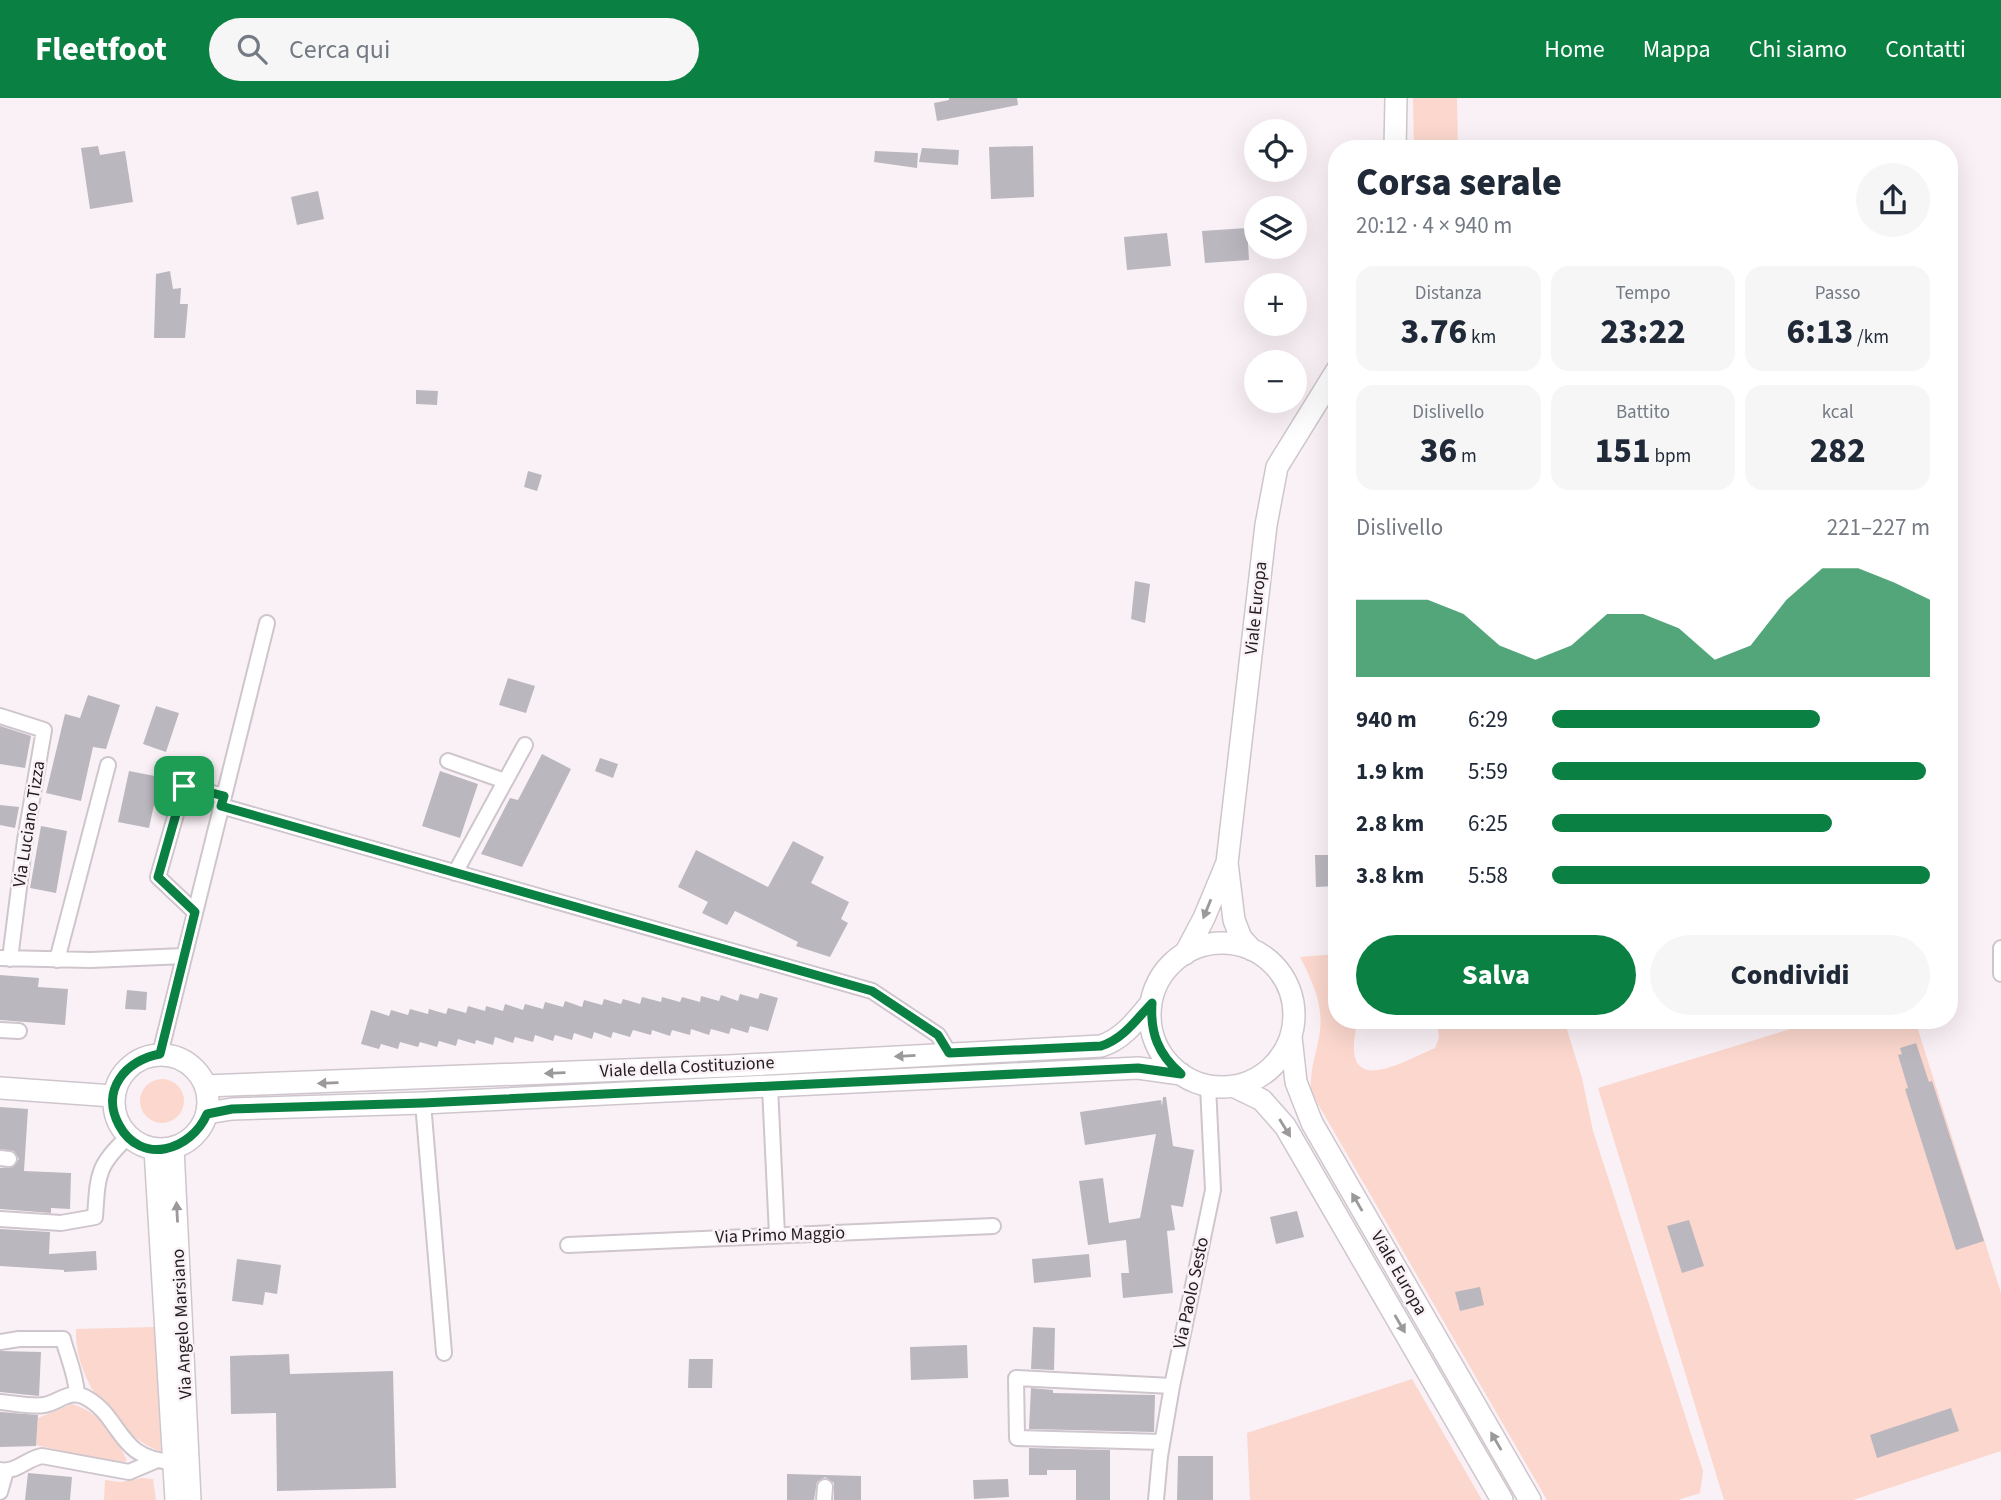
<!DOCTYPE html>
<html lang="it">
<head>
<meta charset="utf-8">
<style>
	:root { --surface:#fff; --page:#f6f6f7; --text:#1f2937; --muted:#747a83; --accent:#0b8043 }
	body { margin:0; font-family:"Source Sans 3",sans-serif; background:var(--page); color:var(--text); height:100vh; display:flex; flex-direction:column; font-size:26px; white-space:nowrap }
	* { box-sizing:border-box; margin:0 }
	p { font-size:23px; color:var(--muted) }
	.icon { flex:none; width:38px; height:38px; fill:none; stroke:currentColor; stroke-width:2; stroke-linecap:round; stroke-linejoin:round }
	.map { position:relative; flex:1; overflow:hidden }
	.sheet { position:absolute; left:1328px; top:42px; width:630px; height:889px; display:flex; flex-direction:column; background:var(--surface); border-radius:28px; box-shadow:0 7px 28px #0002 }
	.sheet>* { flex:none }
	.controls { position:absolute; left:1244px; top:21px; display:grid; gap:14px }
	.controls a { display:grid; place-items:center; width:63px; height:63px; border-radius:50%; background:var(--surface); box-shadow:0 7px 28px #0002; font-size:35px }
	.pin { position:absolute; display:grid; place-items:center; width:60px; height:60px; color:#fff; margin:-30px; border-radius:14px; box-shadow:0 4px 10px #0006 }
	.round { display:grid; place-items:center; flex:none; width:74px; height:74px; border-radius:37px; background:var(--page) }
	.headline { display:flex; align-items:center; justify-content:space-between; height:119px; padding:0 28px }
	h1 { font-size:38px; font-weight:800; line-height:52px }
	.stats { display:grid; grid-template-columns:repeat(3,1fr); gap:10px; height:119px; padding:7px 28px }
	.stats div { display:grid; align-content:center; border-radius:18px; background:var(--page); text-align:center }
	.stats b { font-size:35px; font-weight:800 }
	.stats small { font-size:19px; font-weight:400 }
	.stats p { font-size:19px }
	.chart { height:196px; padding:14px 28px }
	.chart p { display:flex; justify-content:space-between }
	.chart svg { width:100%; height:126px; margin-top:7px; fill:var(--accent); opacity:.7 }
	.primary-button { display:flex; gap:14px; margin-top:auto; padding:14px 28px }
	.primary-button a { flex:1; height:80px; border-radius:42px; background:var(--accent); color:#fff; font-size:28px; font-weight:800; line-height:80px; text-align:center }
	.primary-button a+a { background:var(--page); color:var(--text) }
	ul { padding:0 28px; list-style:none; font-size:23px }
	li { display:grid; grid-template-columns:112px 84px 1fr; align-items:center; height:52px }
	li i { height:18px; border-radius:9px; background:var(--accent) }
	header { display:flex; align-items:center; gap:42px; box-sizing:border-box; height:98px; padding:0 35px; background:var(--accent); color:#fff }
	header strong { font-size:33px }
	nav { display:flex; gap:38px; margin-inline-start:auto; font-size:24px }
	.search { width:490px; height:63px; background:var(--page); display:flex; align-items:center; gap:18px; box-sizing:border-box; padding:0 24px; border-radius:38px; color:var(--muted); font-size:26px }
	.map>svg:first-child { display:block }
</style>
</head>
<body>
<header>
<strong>Fleetfoot</strong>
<div class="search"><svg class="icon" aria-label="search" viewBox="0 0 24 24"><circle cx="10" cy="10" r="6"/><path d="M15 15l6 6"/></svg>Cerca qui</div>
<nav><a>Home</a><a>Mappa</a><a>Chi siamo</a><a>Contatti</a></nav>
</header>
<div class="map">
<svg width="2001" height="1402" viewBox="0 0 2001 1402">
	<rect width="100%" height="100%" fill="#faf1f7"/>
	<path fill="#fbd7cd" d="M1413 0H1457L1458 51H1414Z
		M1337 856V922H1358C1338 1002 1396 967 1435 950L1439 940 1437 922H1564L1582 980 1593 1033 1703 1373 1700 1395 1678 1402H1547L1311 994C1310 970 1315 961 1319 939 1325 910 1313 884 1300 859Z
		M1820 922H1915L2001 1195V1353L1853 1402H1724L1598 990Z
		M140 1003a22 22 0 1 1 44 0a22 22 0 1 1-44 0Z
		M155 1229 161 1354C115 1335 74 1281 76 1231Z
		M1412 1281 1482 1402H1250L1247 1335Z
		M72 1306C100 1314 114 1336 127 1362L122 1367 36 1347 38 1320Z
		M142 1380 153 1381 156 1402H104L105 1382 121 1384Z"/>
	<path fill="#bab7bf" d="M949 0H1017L1018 7 937 23 934 5 949 2Z
		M98 48 100 57 125 53 133 104 90 111 81 50Z
		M1033 48 1034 99 991 101 989 49Z
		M922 50 959 52 958 67 919 64Z
		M875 53 918 55 917 70 874 64Z
		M318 93 324 121 297 127 291 99Z
		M1247 130 1249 162 1205 165 1202 133Z
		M1167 135 1171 168 1127 172 1124 139Z
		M170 173 173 191 181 190 180 206H188L185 240H154L156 176Z
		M416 292 438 293 437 307 416 306Z
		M528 373 542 377 537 393 524 389Z
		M1135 483 1150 486 1145 525 1131 521Z
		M508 580 535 588 526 615 499 607Z
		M88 597 120 607 106 651 93 649 81 703 46 695 65 616 80 620Z
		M156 608 179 615 166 654 143 646Z
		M0 628 31 638 25 670 0 666Z
		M542 656 571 671 522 769 481 756 510 700 518 702Z
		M600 660 618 666 613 680 595 673Z
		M129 673 160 679 149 730 118 724Z
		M440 673 478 686 460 740 422 728Z
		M0 707 19 709 15 730 0 727Z
		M41 728 67 733 56 795 30 790Z
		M793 743 824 759 811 785 849 804 841 821 848 825 830 859 796 848 798 844 735 813 727 827 702 815 708 804 678 789 696 752 768 789Z
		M1315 757H1337V788L1316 789Z
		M0 877 39 880 38 889 68 891 65 927 0 922Z
		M127 892 147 894 146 912 125 911Z
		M760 895 778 900 768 933 750 928 748 935 731 930 729 936 711 931 709 937 691 931 690 937 672 932 670 938 652 932 651 937 633 932 630 939 613 934 611 940 594 934 592 941 574 935 572 942 555 937 553 943 535 937 533 944 515 939 513 945 495 939 493 947 476 942 475 946 458 941 456 948 439 943 437 949 420 944 418 949 400 944 398 951 381 946 379 951 361 946 371 912 389 918 391 912 408 917 410 911 428 916 429 911 446 916 448 910 466 915 468 908 485 913 486 908 503 913 505 906 523 912 525 906 543 911 545 904 563 909 565 903 582 909 584 902 602 907 604 901 621 906 623 901 640 906 642 899 661 904 662 899 680 904 682 899 700 904 701 898 719 903 721 897 738 903 740 896 758 901Z
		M1916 945 1929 984 1932 983 1984 1143 1956 1152 1905 991 1908 990 1898 957 1902 956 1900 950Z
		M1163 999H1166L1173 1048 1194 1052 1183 1109 1171 1107 1175 1132 1167 1133 1173 1195 1123 1200 1121 1175H1129L1126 1142 1088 1147 1079 1083 1103 1080 1109 1125 1140 1120 1156 1036 1085 1047 1080 1014 1161 1002 1162 1008Z
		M0 1009 28 1011 24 1073 71 1075 70 1111 51 1110V1115L0 1111V1070L13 1069 19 1061 14 1053 0 1051Z
		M1297 1113 1304 1139 1276 1146 1270 1119Z
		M1689 1122 1704 1168 1682 1175 1667 1128Z
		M0 1131 50 1134 49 1156 96 1153 97 1172 64 1174V1172L0 1168Z
		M1089 1156 1091 1179 1034 1185 1032 1161Z
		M237 1161 281 1167 277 1196 265 1194 263 1207 232 1203Z
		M1480 1189 1484 1207 1460 1213 1455 1194Z
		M1033 1229 1055 1230 1054 1272 1031 1271Z
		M967 1247 968 1280 911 1282 910 1249Z
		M0 1253 41 1254 39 1298 0 1294Z
		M289 1256 290 1276 393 1273 396 1390 277 1393 276 1315 231 1316 230 1258Z
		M689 1261H713L712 1290H688Z
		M1031 1290 1053 1292V1295L1155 1297 1154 1334 1029 1331Z
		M1951 1310 1959 1333 1877 1360 1870 1337Z
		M0 1314 38 1317 36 1348 0 1349Z
		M1029 1350 1110 1352V1402H1076V1372H1047V1377H1029Z
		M1178 1358H1213V1402H1177Z
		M28 1375 72 1379 70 1402H25Z
		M787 1376 861 1378V1402H834V1385L825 1379 817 1384 814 1402H787Z
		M1008 1381 1009 1399 974 1401 973 1382Z"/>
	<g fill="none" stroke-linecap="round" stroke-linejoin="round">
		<g stroke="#cec6cc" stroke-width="18">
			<path id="street" d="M0 618 44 632 25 742 10 861
				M448 663 505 683
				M221 708 872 893 938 937 949 955
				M455 775 525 647
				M195 814 158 779 184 688 224 698
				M2001 850V876
				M0 860 91 862 184 858
				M57 862 108 667
				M0 932 19 933
				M160 956 267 525
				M770 989 777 1137
				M423 1005 444 1255
				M0 1060 9 1061
				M0 1121 61 1125 95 1119C98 1078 96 1068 128 1039
				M568 1147 993 1128
				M0 1244 19 1241H63C68 1260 76 1277 77 1296
				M0 1304C13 1305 31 1309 44 1307 58 1305 69 1291 85 1299 123 1319 116 1362 174 1364
				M1162 1344 1017 1340 1016 1280 1172 1288
				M0 1372C16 1375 26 1361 42 1358L129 1374 155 1363
				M0 1394 6 1373
				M824 1402 825 1389
				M1156 1402 1160 1358 1172 1288 1213 1092 1208 988"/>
		</g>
		<g stroke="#cec6cc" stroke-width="24">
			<path id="secondary" d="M1395 51 1396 0
				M1150 917a72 72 0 1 1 144 0a72 72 0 1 1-144 0Z
				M1252 852 1241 840 1234 822 1227 765 1266 427 1277 369 1337 272
				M1185 856 1204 820 1226 767
				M1291 939 1296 984 1312 1025 1530 1402
				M114 1004a47 47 0 1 1 94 0a47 47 0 1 1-94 0Z
				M205 988 729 968 1101 948C1123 941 1136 923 1151 905
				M1233 988 1262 1002 1285 1028 1502 1402
				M0 990 113 998
				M207 1015 232 1011 423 1005 1138 970 1181 976
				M173 1050 190 1402
				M155 1051 176 1402"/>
		</g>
		<use href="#street" stroke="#fff" stroke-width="14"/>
		<use href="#secondary" stroke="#fff" stroke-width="21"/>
	</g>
	<defs><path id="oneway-solid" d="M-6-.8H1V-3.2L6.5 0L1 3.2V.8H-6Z" transform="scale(1.75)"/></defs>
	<g fill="#9b999a">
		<use href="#oneway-solid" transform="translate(1207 811) rotate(112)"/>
		<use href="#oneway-solid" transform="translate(905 958) rotate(177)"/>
		<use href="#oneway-solid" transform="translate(555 975) rotate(178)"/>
		<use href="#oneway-solid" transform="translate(328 985) rotate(178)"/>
		<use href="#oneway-solid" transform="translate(1285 1030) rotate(58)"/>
		<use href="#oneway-solid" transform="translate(1357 1104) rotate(-120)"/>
		<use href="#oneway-solid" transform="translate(177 1114) rotate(-93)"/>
		<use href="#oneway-solid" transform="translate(1400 1226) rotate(60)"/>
		<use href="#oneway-solid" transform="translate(1496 1343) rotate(-120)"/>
	</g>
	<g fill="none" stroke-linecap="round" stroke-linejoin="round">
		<g stroke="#fff" stroke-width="14">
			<path id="route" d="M184 688 224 698 221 708 872 893 938 937 949 955 1101 948C1123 941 1136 922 1152 905 1150 935 1158 956 1181 976L1138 970 423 1005 232 1011 207 1016C191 1053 141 1068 119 1027 100 992 126 962 160 956L195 814 158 779Z"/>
		</g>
		<use href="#route" stroke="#0b8043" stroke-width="9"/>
	</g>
	<g text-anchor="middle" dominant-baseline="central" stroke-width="5" stroke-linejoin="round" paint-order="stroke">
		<g font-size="18" fill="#201d1f" stroke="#faf1f7">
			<text transform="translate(1256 510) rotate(-84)">Viale Europa</text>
			<text transform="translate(29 726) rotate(-81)">Via Luciano Tizza</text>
			<text transform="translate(687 969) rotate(-3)">Viale della Costituzione</text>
			<text transform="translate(780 1137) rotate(-2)">Via Primo Maggio</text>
			<text transform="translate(1399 1175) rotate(60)">Viale Europa</text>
			<text transform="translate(1191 1195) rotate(-78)">Via Paolo Sesto</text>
			<text transform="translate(182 1226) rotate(-93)">Via Angelo Marsiano</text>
		</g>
	</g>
</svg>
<div class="controls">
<a><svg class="icon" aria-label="locate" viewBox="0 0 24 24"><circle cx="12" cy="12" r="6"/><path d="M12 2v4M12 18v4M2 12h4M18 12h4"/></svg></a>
<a><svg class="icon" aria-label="layers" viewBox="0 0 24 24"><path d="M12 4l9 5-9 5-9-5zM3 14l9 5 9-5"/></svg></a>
<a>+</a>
<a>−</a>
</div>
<div class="pin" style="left:184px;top:688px;background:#1e9e55"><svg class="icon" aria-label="arrive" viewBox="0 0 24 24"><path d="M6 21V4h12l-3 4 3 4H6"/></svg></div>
<section class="sheet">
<div class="headline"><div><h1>Corsa serale</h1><p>20:12 · 4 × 940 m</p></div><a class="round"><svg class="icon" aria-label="share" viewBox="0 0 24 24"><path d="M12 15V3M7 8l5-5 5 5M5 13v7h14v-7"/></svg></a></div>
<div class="stats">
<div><p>Distanza</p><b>3.76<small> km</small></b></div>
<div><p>Tempo</p><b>23:22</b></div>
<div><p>Passo</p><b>6:13<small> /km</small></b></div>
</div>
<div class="stats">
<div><p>Dislivello</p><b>36<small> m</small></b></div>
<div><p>Battito</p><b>151<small> bpm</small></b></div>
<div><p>kcal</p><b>282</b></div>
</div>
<div class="chart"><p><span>Dislivello</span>221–227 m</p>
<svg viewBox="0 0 160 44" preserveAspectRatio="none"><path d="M0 44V17L10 17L20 17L30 22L40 33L50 38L60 33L70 22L80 22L90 27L100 38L110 33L120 17L130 6L140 6L150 11L160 17V44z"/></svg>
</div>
<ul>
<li><b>940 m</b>6:29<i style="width:71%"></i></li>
<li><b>1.9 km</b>5:59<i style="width:99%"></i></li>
<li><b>2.8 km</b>6:25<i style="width:74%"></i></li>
<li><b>3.8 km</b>5:58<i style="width:100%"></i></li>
</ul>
<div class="primary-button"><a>Salva</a><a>Condividi</a></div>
</section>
</div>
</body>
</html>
